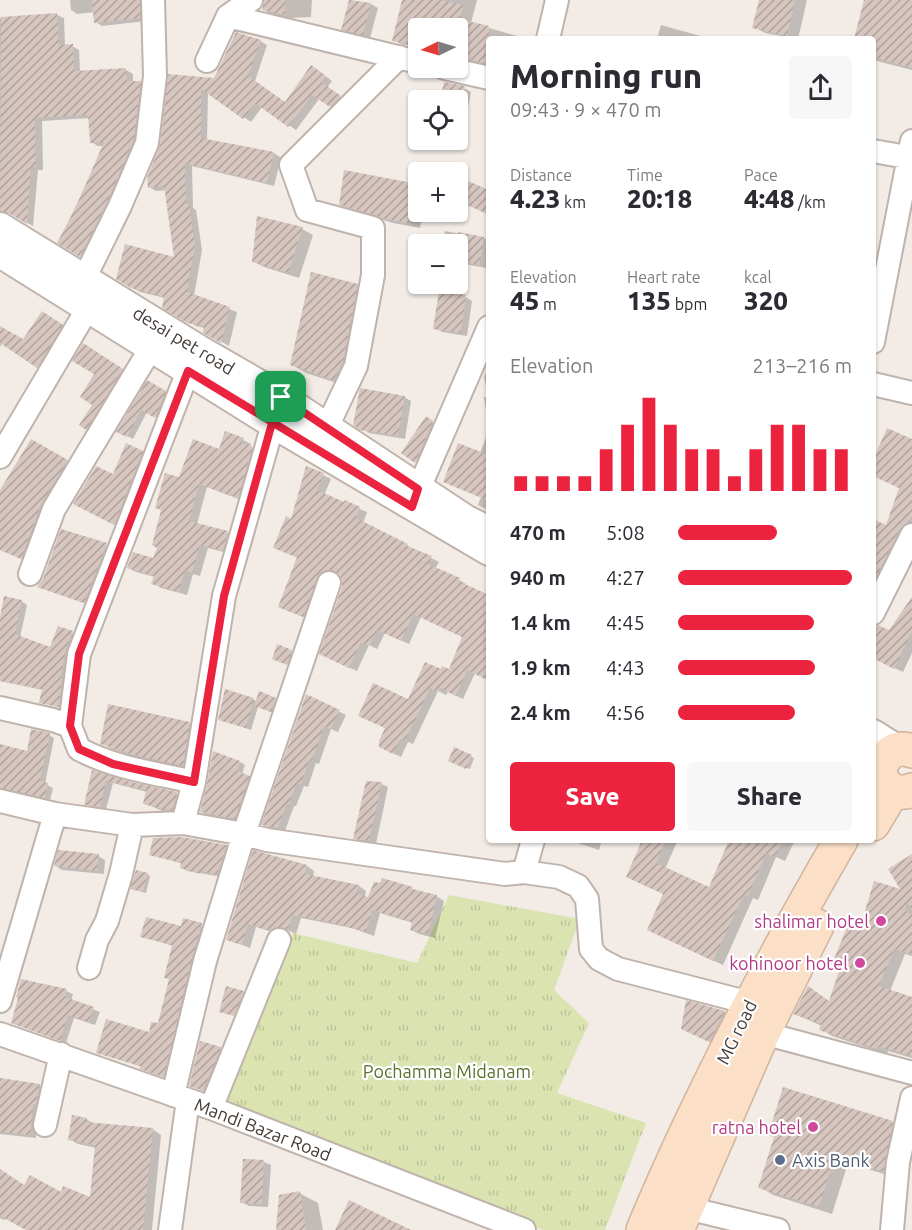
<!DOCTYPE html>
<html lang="en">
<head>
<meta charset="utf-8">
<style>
	:root { --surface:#fff; --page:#f7f7f7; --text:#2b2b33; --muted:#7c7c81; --accent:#ec233e }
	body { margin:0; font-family:Ubuntu,sans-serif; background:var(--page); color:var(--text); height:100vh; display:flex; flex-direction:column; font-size:22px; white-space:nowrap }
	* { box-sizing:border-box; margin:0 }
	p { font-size:20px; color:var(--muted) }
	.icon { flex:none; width:33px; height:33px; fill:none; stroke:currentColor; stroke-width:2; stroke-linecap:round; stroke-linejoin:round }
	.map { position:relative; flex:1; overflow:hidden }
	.panel { position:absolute; left:486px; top:36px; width:390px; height:807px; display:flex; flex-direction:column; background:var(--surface); border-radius:6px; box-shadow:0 2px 4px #0004 }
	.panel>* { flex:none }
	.needle { width:39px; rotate:265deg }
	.fabs { position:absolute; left:408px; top:18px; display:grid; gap:12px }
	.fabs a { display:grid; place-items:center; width:60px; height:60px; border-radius:6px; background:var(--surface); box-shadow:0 2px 4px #0004; font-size:30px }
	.pin { position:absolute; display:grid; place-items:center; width:51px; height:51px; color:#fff; margin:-26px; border-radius:12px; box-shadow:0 3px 9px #0006 }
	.round { display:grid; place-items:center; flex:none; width:63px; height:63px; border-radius:6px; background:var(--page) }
	.headline { display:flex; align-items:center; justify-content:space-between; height:102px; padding:0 24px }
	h1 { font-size:33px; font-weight:800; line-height:45px }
	.stats { display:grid; grid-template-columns:repeat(3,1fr); gap:9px; height:102px; padding:6px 24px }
	.stats div { display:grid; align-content:center }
	.stats b { font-size:26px; font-weight:800 }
	.stats small { font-size:16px; font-weight:400 }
	.stats p { font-size:16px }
	.chart { height:168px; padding:12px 24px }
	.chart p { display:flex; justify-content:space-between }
	.chart svg { width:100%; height:108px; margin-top:6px; stroke:var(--accent); stroke-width:6 }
	.primary-button { display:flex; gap:12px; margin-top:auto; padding:12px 24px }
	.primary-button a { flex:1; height:69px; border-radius:6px; background:var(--accent); color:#fff; font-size:24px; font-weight:800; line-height:69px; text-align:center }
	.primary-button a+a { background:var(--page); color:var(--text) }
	ul { padding:0 24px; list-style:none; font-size:20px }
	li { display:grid; grid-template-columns:96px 72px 1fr; align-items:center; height:45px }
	li i { height:15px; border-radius:8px; background:var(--accent) }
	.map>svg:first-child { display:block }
</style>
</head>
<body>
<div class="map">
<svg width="912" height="1230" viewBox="0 0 912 1230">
	<defs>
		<pattern id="grass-tufts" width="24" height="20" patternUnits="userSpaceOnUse" patternTransform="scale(1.5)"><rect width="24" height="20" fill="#dbe4b1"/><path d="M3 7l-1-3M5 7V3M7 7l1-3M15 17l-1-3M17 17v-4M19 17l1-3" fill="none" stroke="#bdc499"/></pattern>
		<pattern id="building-hatch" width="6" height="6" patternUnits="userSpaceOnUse" patternTransform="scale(1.5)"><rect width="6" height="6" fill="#d6c6bf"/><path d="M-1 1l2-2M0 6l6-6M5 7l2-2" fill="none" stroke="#afa29c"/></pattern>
	</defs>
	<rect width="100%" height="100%" fill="#f2ebe6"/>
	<path fill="url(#grass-tufts)" d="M449 895 580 919 554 990 589 1023 557 1093 646 1123 605 1230H543L217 1099 293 933 417 963Z"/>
	<path fill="#0003" d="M70 0H145L146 21 102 26 96 22 95 12 77 14 71 10Z
		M265 0H312L311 17 289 18 269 13 263 9Z
		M350 0 371 4 378 8 370 38 350 33 343 29Z
		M403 0H477L471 23 528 39H489V66L458 59V28H418V48L401 44 394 40Z
		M760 0H807L798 39 765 33 754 27Z
		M865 0H912V70L873 60V39H855Z
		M57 15 64 18 65 46H72L79 50 80 72 126 70 133 74V83L141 82 147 86 140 144 87 259 59 242 104 146H98L91 142 90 118 42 121 43 170H38L33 226 9 213 0 214V18Z
		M661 25 711 39H712H657Z
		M260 41 267 45 255 81 286 103 319 71 332 81 327 88 347 101 338 110 319 99 296 130 262 107 251 122 208 92 207 141 274 153 281 158 274 186 192 166 193 208 196 210 202 250 194 296 237 312 229 346 205 332V328L196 326 164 307 165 298 140 292 117 278 175 259 166 190 156 191 149 187 162 145 170 75 215 79Z
		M445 83 464 88 471 92 460 146 436 140H458V100H441Z
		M418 185V212H423L420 228 393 223 351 210 340 204Z
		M302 229 313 235 299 278 264 267 253 261Z
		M445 231 484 238 489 241 486 268 458 263V244H443Z
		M357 285 371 293 349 387 306 373 292 365Z
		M466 297 472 301 467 336 442 332 435 328Z
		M49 316 68 330 44 370 2 343 0 347V328L24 341Z
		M90 349 129 374 93 432 81 425 94 404 96 373Z
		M489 365V511L478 505 481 497 480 453 489 429 484 397H488L484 377Z
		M148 382 171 396 162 420 147 412 133 439 118 431Z
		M404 397 411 401 405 439 369 433 355 424Z
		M426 418 439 426 422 465 403 452Z
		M243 440 251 444 250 447 260 453 246 502 207 487 197 524 228 533 236 537 231 554 208 548 200 576 193 574 187 595 161 588 153 583 155 577 136 572 128 568 154 560 180 478 220 450Z
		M31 441 73 465 28 561 0 550V493Z
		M912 441V529L873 588V519L887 526 900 488 873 475V463Z
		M142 452 148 456 120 527 75 503Z
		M323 475 331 479 324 495 367 512 363 523 439 562 435 569 459 580 466 584 465 586 489 596V680L475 673 463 699 448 692 446 695 438 691 413 744 408 742 401 757 388 751 408 701 441 671H450L464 637 421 617 409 644 385 633 377 649 369 645 357 671 328 658 343 588 344 579 340 574 335 573 327 577 311 620 287 610 299 558 283 552 292 521Z
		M62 531 112 548 90 605 44 589V579Z
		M912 600V653L903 672 873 658V627H878L889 632Z
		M21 601 27 605 20 638 51 649 59 627 78 636 64 709 41 702 43 690 0 681V618Z
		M292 651 294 653 290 665 276 660Z
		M226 691 257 701 275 699 278 701 274 713 258 707 251 730 219 719Z
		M307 696 346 715 338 732 331 729 319 764 316 763 308 787 304 786 296 806H294L285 831 270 828 263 824Z
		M189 723 200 730 193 771 150 761 112 749 102 743Z
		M49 735 54 738 45 784 53 788 50 800 9 790 0 792V746L28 753Z
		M455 749 474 758 470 769 453 762Z
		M240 762 245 765 242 774 255 780 241 821 207 815 202 812Z
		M93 772 131 784 177 794 183 797 179 813H167L144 803 147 792 113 783 106 809 92 807 86 804Z
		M381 784 388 787 376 844 361 842 355 838Z
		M569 840H602L599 850Z
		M643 840H678L665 869 709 889 730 840H795L785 861 776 857 758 900 753 898 723 965 658 935 664 895Z
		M226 846 232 849 223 877 187 871 182 867 183 864 151 854Z
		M98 856 105 860 104 874 62 870 56 866Z
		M912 856V956L905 954 890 991 912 998V1058L888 1051 887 1054 832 1036 821 1029 822 1026 795 1014 809 988 830 1002 860 933 903 891Z
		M307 866 314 871 313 877 359 886 366 891 365 897 369 898 412 889 436 896 444 901 435 938 419 934 411 930 413 923 380 913 374 936 352 928 301 918 296 934 287 930 279 934 256 927 250 948 227 939Z
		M147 874 150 876 146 893 132 889Z
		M184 919 208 928 170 1079 148 1072 142 1067 98 1052 150 1034 159 1025 170 980 165 977 173 946 142 936 182 928Z
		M66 991 73 994 71 1001 100 1012 95 1025 74 1018 66 1043 13 1023Z
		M243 992 250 996 241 1017 226 1012V1014L220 1011Z
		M687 1002 725 1012 735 1018 720 1047 693 1034Z
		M201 1043 227 1052 210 1094 191 1085Z
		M0 1080 40 1086 46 1090 40 1107 36 1138 0 1134Z
		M86 1119 94 1124 152 1129 161 1135 152 1230H28L6 1218 4 1220 0 1218V1170L25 1187 92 1200 97 1148 78 1144 69 1139Z
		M892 1123 906 1130 897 1178 848 1163 832 1214 773 1195 760 1187Z
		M264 1162 271 1165 268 1207 249 1206 242 1202Z
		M299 1193 318 1203 323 1230H277Z"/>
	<path fill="url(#building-hatch)" d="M92 0H140V18L94 23Z
		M264 0H285L286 15 262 10Z
		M349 0 371 3 363 35 341 30Z
		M402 0H439L463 5 460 19 489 26V64L458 57V28H418L417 46 392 41Z
		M759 0H795L787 36 752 28Z
		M864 0H912V68L873 57V39H854Z
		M57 13 59 45 73 44 74 71 126 68 127 81H141L134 139 108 200 80 257 57 243 75 209 104 142 90 143 88 115 35 118 36 167H31L27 224 9 213 0 211 1 17Z
		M236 32 261 40 248 76 285 102 311 65 326 76 321 82 341 96 330 107 312 95 288 127 255 103 243 119 201 89V138L274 152 267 183 185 163 186 205 189 204 195 245 187 292 230 307 221 343 203 333 204 326 187 323 162 308 164 297 131 288 116 279 125 244 174 257 164 186 148 188 147 178 160 145 168 74 214 78Z
		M444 82 465 86 462 100H440Z
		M344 170 418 184 409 223 381 218 339 205Z
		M468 181 489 190V215L465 204Z
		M257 216 303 227 288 273 252 262Z
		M458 232 484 237 479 265 458 261Z
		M311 272 358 284 343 362 334 380 290 365Z
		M439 291 466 295 461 333 433 329Z
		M42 311 63 325 37 368 0 343V326L23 339Z
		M83 343 123 369 86 430 79 425 92 405 80 397 94 374 72 361Z
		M147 380 166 391 155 418 141 410 127 437 116 432Z
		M360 388 405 396 398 436 360 430 353 425Z
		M426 416 433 421 415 463 401 453Z
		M887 428 912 439V516L909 522 900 529 873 583V519L886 525 899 488 873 476V460Z
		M225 431 244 438 242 443 253 447 238 498 199 484 189 521 228 531 223 551 200 545 192 573 185 570 179 592 151 584 154 576 127 568 133 552 153 558 157 548 152 545 161 510 155 508 165 473 179 477 193 439 219 449Z
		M31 439 68 460 41 504 21 559 0 550V490Z
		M126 443 143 451 114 525 73 504 96 466 113 474Z
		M458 443 489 455V501L443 482Z
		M306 466 324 473 317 490 344 502 345 500 360 507 356 518 408 544 407 546 432 556 428 564 460 578 458 581 489 595V681L467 670 456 696 440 688 438 692 430 688 405 741 400 739 393 754 379 747V741L385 728 358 716 373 683 408 699 425 662 441 669 442 666 449 669 462 637 413 614 401 641 377 630 369 646 361 642 349 668 319 654 342 587V580L339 574 333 570H326L320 573 303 617 278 607 297 557 273 548 286 516 291 519Z
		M61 529 107 543 84 603 37 587 43 579Z
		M4 596 22 600 15 634 50 647 58 626 73 631 66 649 60 679H62L59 707 39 703 42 689 0 681V617Z
		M912 597V631L894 669 873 658V634L878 625 889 630Z
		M277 644 292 650 287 665 272 659Z
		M225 689 254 698 246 728 218 720Z
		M259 691 276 698 271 712 254 706Z
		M306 694 340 710 331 729 324 726 312 761 309 760 301 784 297 783 289 804 287 803 278 828 261 825Z
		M108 704 190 722 183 766 138 756 100 744Z
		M31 729 50 733 40 781 48 783 45 798 0 788V744L27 751Z
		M454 747 472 755 466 769 448 761Z
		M213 751 240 761 237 771 250 776 235 819 200 812 207 784Z
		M92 770 132 782 177 792 173 810H159L160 808 143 804 146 790 106 781 100 807 84 805Z
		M366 781 382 782 369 841 353 839Z
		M182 837 227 845 217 875 201 871 200 874 180 868 181 863 149 855 153 838Z
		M642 840H666L656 863 709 887 729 840H783L775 857 766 853 748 896 744 894 713 961 647 930 663 894 626 877Z
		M58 850 99 854 97 871 54 866Z
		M253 850 307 865 305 874 359 885 357 893 368 897 374 882 380 883 382 878 413 887 412 889 437 895 428 934 410 930 412 922 372 910 366 932 347 927V926L293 915 288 930 278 927 270 931 248 924 242 945 226 940Z
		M912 854V910L907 902 905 912 912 914V954L894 949 879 986 912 997V1056L877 1046 876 1049 819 1030 821 1024 793 1014 808 986 829 1001 842 962 834 959 847 927 859 931 874 881 900 889 888 869Z
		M136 870 148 873 143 892 130 889Z
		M146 917 181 926 183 918 202 923 192 958 164 1077 140 1069V1066L96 1053 106 1019 149 1032 151 1022 158 1023 169 979 164 978 172 945 140 937Z
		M21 979 67 989 65 997 94 1007 89 1022 68 1015 60 1041 11 1023 18 998 16 997Z
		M226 986 244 991 234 1016 219 1012Z
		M686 1000 725 1011 709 1042 681 1029Z
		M200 1041 221 1047 203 1091 189 1086Z
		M0 1078 40 1084 36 1104H33L30 1135 0 1132Z
		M783 1087 893 1121 884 1172 835 1156 819 1207 758 1188 774 1137 768 1135Z
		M72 1115 87 1118 86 1122 153 1128 143 1230H26L0 1216V1169L24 1185 30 1175 61 1192 63 1186 90 1197 95 1145 68 1140Z
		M243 1159 264 1160 262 1204 240 1203Z
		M300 1191 306 1230H276L279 1195Z
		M349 1200 411 1230H335Z"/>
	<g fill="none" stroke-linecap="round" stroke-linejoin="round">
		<g stroke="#c0b3ac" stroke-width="26">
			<path id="minor" d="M228 16 418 62
				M548 39 557 0
				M207 61 228 16 251 0
				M445 68 489 78
				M873 151 912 158
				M84 279 120 206 147 143 155 76 153 0
				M873 342 912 141
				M873 384 912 393
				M327 427 356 366 373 275V228L307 210 291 165 399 57
				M0 457 88 308
				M413 502 489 327
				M30 574 54 509 151 348
				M873 613 912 535
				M0 708 53 720 70 726 79 749C114 768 155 773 194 782
				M70 726 79 654 188 371
				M0 801 55 814 132 825 183 823 244 834 267 840 505 874 524 872 533 840
				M183 823 194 782 224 596 277 410
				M524 872 559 877 578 886 587 899 591 949 599 959 618 969 750 1003
				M89 968 97 940 107 921 121 874 132 825
				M0 1001 55 814
				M763 1033 912 1073
				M0 1034 211 1108 524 1230
				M173 1095 205 961 244 834 329 583
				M211 1108 279 940
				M45 1125 61 1054
				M687 1208 778 1230
				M170 1230 188 1100
				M892 1230 898 1162 912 1098"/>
		</g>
		<g stroke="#c0b3ac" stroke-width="32">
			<path id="tertiary" d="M0 227 198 349 281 397 465 519 489 531
				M0 253 272 423 489 551
				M873 734 897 749"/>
		</g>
		<g stroke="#d2b39b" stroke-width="36">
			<path id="secondary" d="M912 751C895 745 886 754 879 769 882 786 895 797 912 790
				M873 824 893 791
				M643 1230C699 1095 768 966 841 840
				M677 1230 763 1033 817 926"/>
		</g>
		<use href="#minor" stroke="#fff" stroke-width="22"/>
		<use href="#tertiary" stroke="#fff" stroke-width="28"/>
		<use href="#secondary" stroke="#fbdfc7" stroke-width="33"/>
	</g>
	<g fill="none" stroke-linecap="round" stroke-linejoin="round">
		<g stroke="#fff" stroke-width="12">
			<path id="route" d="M281 397 272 423 224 596 194 782 113 764 79 749 70 726 79 654 188 371 412 507 418 489 281 397"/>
		</g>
		<use href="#route" stroke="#ec233e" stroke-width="8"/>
	</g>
	<g fill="#d1479c" stroke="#fff" stroke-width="2">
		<circle cx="881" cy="921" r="6"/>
		<circle cx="860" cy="963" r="6"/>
		<circle cx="813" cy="1127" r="6"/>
	</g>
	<circle fill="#5c6f8a" stroke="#fff" stroke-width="2" cx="780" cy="1160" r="6"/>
	<g text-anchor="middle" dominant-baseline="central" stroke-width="4.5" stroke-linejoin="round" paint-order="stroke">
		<g font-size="18" fill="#443a36" stroke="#fff">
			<text transform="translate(184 340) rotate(31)">desai pet road</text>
			<text transform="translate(736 1032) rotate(-64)">MG road</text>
			<text transform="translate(263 1129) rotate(21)">Mandi Bazar Road</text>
		</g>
		<g font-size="18" fill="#b23c85" stroke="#fff" text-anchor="end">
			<text x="869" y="921">shalimar hotel</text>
			<text x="848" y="963">kohinoor hotel</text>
			<text x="801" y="1127">ratna hotel</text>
		</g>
		<g font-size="18" fill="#5b722d" stroke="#fff">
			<text x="447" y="1071">Pochamma Midanam</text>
		</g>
		<g font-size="18" fill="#4e5e75" stroke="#fff" text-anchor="start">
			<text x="792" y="1160">Axis Bank</text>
		</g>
	</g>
</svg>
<div class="fabs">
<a><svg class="needle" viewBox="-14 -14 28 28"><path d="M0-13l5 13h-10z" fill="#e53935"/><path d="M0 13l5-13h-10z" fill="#7c7c81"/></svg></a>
<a><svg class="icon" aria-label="locate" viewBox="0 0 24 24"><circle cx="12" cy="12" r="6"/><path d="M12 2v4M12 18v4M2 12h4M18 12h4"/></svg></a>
<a>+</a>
<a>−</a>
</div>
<div class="pin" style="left:281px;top:397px;background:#1e9e55"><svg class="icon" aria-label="arrive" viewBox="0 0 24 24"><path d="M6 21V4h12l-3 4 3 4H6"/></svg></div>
<section class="panel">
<div class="headline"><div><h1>Morning run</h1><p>09:43 · 9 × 470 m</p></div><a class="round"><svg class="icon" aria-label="share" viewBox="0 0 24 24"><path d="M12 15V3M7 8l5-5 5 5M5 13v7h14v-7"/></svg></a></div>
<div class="stats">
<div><p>Distance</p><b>4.23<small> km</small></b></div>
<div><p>Time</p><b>20:18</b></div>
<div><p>Pace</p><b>4:48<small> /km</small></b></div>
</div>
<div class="stats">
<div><p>Elevation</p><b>45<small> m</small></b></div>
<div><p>Heart rate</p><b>135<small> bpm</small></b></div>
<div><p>kcal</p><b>320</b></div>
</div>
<div class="chart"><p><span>Elevation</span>213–216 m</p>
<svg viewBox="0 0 160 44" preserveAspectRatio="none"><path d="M5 44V38M15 44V38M25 44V38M35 44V38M45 44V27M55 44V17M65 44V6M75 44V17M85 44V27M95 44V27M105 44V38M115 44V27M125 44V17M135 44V17M145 44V27M155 44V27"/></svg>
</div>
<ul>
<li><b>470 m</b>5:08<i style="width:57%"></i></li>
<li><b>940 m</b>4:27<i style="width:100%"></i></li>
<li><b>1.4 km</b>4:45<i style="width:78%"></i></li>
<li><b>1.9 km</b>4:43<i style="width:79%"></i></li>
<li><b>2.4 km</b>4:56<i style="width:67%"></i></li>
</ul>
<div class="primary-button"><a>Save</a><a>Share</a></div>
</section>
</div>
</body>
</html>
